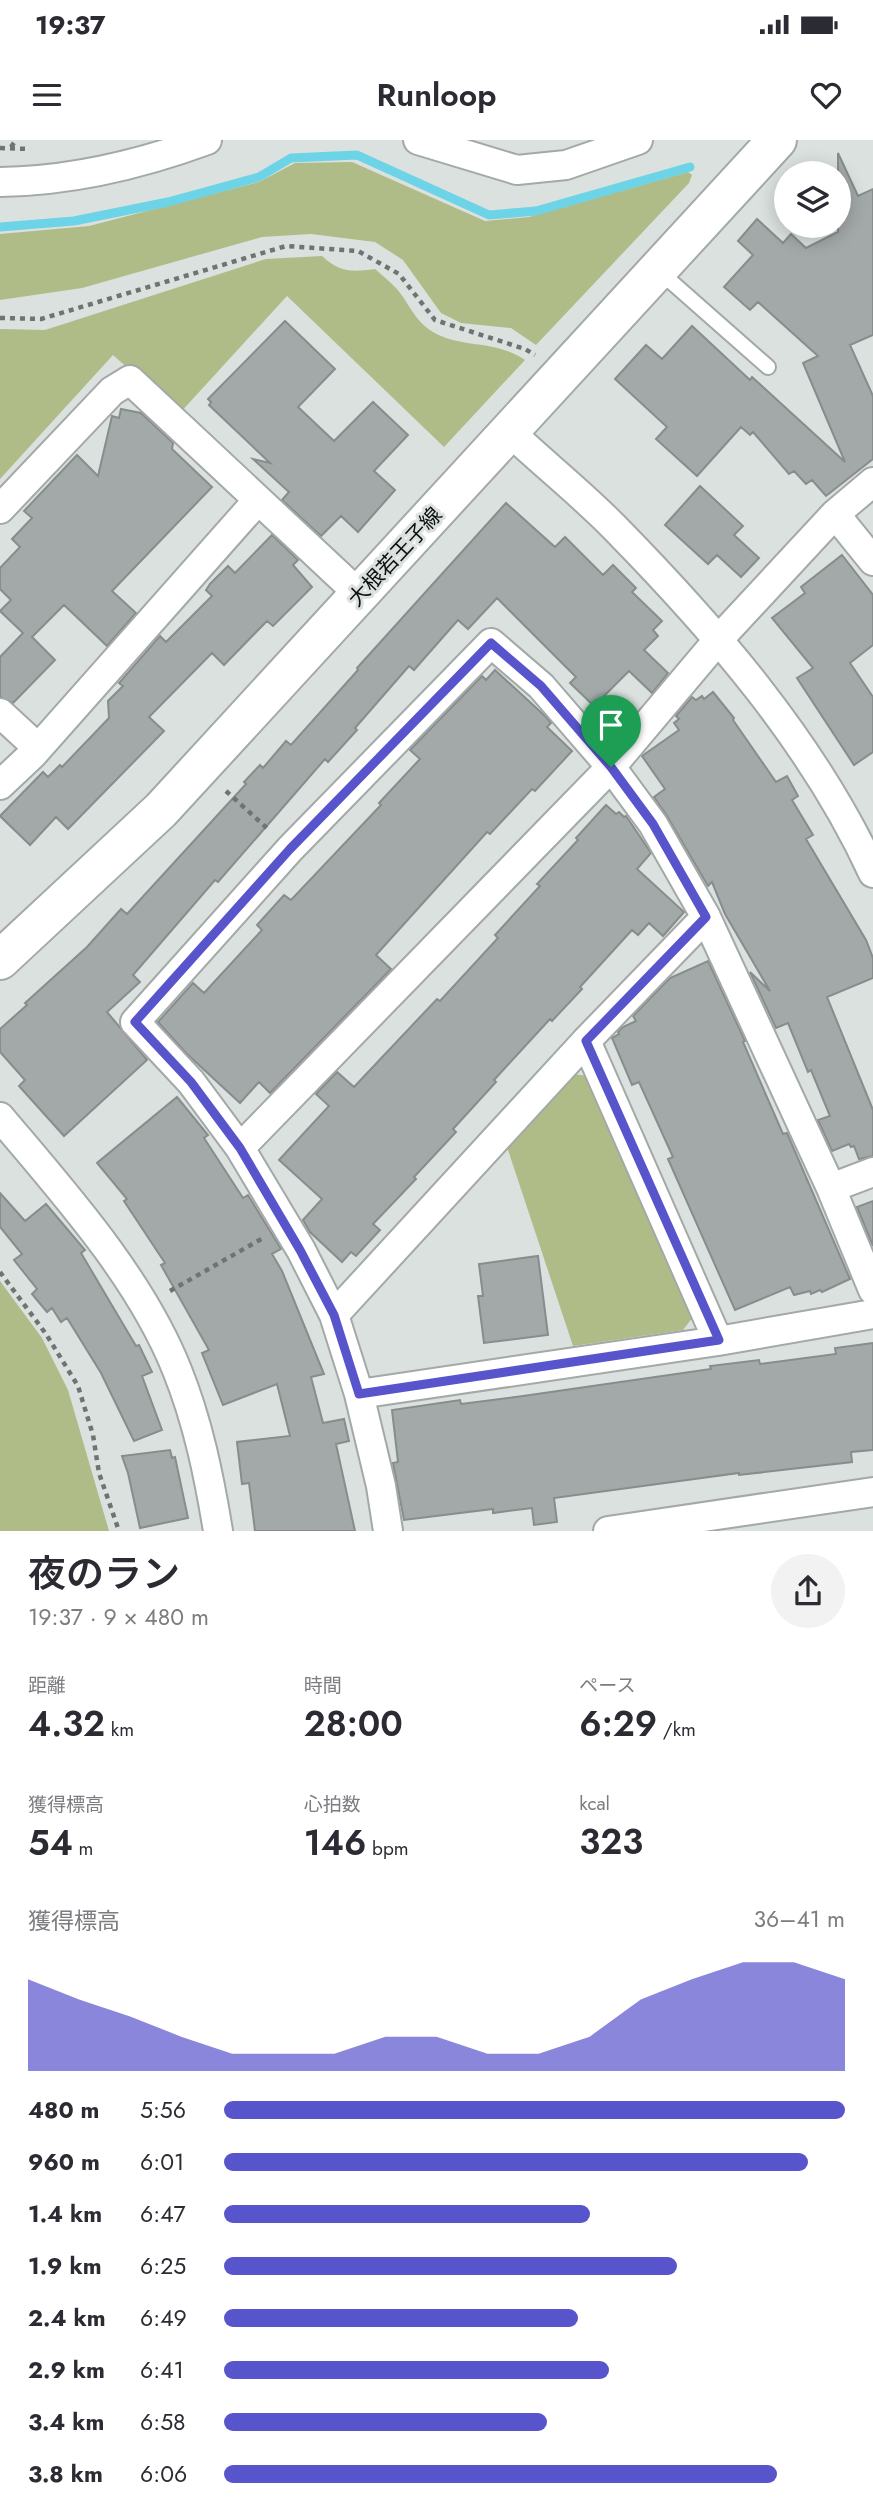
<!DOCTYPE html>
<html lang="ja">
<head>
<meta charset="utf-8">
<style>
	:root { --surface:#fff; --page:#f2f2f3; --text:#2b2b33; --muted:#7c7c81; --accent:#5854cc }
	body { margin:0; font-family:Jost,"Noto Sans JP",sans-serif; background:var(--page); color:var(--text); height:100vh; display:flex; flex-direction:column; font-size:26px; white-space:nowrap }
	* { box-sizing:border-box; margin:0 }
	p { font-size:23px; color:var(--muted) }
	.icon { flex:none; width:38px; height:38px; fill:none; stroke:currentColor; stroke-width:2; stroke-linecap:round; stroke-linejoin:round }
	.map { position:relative; height:1391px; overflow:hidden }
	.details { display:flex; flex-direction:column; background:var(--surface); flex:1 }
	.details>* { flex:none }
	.controls { position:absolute; left:774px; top:21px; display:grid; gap:14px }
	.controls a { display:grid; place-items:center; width:77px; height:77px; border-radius:50%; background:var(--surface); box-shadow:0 4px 18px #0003; font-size:35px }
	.pin { position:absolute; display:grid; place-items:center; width:60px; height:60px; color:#fff; margin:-72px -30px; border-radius:50% 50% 50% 0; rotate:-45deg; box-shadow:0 0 7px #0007 }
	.pin .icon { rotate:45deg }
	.round { display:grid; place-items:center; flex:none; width:74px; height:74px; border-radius:37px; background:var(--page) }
	.overview { display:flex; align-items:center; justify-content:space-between; height:119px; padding:0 28px }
	h1 { font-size:38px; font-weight:600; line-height:52px }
	.figures { display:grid; grid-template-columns:repeat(3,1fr); gap:10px; height:119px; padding:7px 28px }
	.figures div { display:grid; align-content:center }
	.figures b { font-size:35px; font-weight:600 }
	.figures small { font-size:19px; font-weight:400 }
	.figures p { font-size:19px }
	.chart { height:196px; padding:14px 28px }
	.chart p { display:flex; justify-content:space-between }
	.chart svg { width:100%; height:126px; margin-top:7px; fill:var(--accent); opacity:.7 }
	ul { padding:0 28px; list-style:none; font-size:23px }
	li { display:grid; grid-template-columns:112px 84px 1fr; align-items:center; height:52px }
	li i { height:18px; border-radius:9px; background:var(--accent) }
	.status { display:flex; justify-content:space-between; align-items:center; height:49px; padding:0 35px; background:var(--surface); direction:ltr }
	.status svg { height:19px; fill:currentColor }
	header { display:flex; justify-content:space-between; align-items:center; height:91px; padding:0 28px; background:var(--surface); font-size:32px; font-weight:600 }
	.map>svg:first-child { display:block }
</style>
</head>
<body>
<div class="status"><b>19:37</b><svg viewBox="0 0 49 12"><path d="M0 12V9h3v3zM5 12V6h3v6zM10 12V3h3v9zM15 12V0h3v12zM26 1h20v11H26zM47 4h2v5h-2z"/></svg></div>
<header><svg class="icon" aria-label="menu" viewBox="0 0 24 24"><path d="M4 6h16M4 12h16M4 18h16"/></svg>Runloop<svg class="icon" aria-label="heart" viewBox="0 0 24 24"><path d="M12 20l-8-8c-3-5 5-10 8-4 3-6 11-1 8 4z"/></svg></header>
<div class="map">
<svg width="873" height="1391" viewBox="0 0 873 1391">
	<rect width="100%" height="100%" fill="#dae1de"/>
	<path fill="#afbc87" d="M352 22 485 81 529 77 688 32 692 35 689 43 536 205 511 188 461 183 441 173 403 120 375 102 311 94 262 97 82 148 0 160V94L89 86 259 42 295 23Z
		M322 116C341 133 351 132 375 129 382 135 389 141 395 147 409 162 414 181 433 192 462 209 494 199 525 220L444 307 287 156 179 274 113 215 0 339V189L45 190 266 119Z
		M573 934 588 936 693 1177 683 1190 573 1206 507 1007Z
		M0 1141 42 1198 68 1250 109 1391H0Z"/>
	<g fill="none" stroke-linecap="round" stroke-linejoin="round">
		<path stroke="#6dd4e7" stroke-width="9" d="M0 87 74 81 168 62 259 37 291 18 357 15 489 75 536 71 690 27"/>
	</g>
	<path fill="#a2a9a8" stroke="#868d8c" stroke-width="2" d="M838 13 858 56 873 49V195L850 205 873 256V319L826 356 812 340 806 344 794 331 789 334 753 292 750 295 741 287 697 336 656 299 667 287 615 239 646 205 662 219 692 186 750 240 752 237 845 322 803 223 818 216 758 162 750 170 724 147 753 115 738 101 757 79 783 103 791 94 806 108 838 92Z
		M285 181 335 229 298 267 334 301 373 262 408 295 374 331 395 350 358 392 341 376 321 396 282 360 289 352 253 319 270 323 209 265 211 262 208 259Z
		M121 269 141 273 173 303 172 309 212 347 112 451 136 473 107 506 64 465 32 497 55 520 13 563 0 557V517L23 493 0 471 11 460 0 449V428L20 407 12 399 32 378 24 371 77 315 98 336 112 276 119 278Z
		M700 346 743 386 734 395 759 418 741 437 717 415 708 424 665 385Z
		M506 363 555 407 565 397 603 435 613 425 636 448 632 452 662 481 653 490 658 496 644 510 668 533 652 553 629 531 594 566 570 543 576 537 497 458 468 489 458 480 414 530 409 526 355 588 357 590 328 622 325 619 218 742 215 740 133 835 140 842 107 872 147 920 64 996 19 946 25 940 0 912V889L27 865 25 863 87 807 121 769 127 774 246 644 244 642 260 625 263 628 286 601 291 605 358 530 357 528Z
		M272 395 298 420 293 425 312 447 273 486 267 481 224 525 212 513 149 577 164 591 68 689 56 677 30 705 0 676 43 632 48 637 60 625 62 627 109 578 108 561 123 546 119 543 160 496 166 502 212 456 206 450 210 444 228 426 235 433Z
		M842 415 873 455V505L850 523 873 557V612L854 625 797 538 813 528 772 478 805 453 801 447Z
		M495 530 545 576 551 583 547 587 572 611 535 651 532 649 490 694 487 692 376 815 391 829 270 953 259 942 240 963 186 913 158 882 193 843 204 853 262 790 257 785 284 755 291 760 381 665 379 663 420 619 410 610 482 536 486 540Z
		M713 552 734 578 733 580 776 642 787 636 798 656 792 660 813 695 806 699 866 800 873 818V838L827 857 873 970V1016L859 1019 854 1006 851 1007 849 1004 832 1011 818 980 830 976 811 930 808 932 788 883 776 888 750 832 770 851 725 774 712 742 708 746 667 676 654 657 665 649 642 616 679 590 674 583 679 579 676 576 692 557 696 560 702 556 704 559Z
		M606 665 616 674 619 672 624 677 626 676 651 713 637 729 684 772 663 796 649 783 638 795 632 790 580 847 582 849 552 881 550 879 494 940 496 942 453 989 456 992 414 1037 416 1039 373 1084 380 1090 356 1116 351 1112 342 1122 310 1092 303 1080 322 1059 279 1020 329 966 316 954 337 932 354 947 437 859 440 861 498 798 495 795 540 746 537 744 578 700 576 698Z
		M708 821 745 901 743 902 783 994 787 993 850 1139 822 1152 820 1150 811 1154 810 1151 794 1155 790 1147 735 1170 668 1019 673 1017 639 942 632 945 612 898 619 894 618 892 623 887 636 881 633 876 670 838Z
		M177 957 208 995 204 998 243 1058 248 1055 281 1109 272 1114 282 1131 324 1234 311 1237 323 1283 344 1279 349 1301 336 1304 355 1391H255L249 1343 242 1344 237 1302 290 1296 277 1244 223 1265 202 1213 209 1210 161 1125 165 1123 124 1061 127 1059 97 1023Z
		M0 1053 25 1081 46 1064 85 1110 81 1113 136 1206 139 1205 152 1232 142 1236 162 1290 134 1301 101 1233 67 1178 61 1182 52 1168 47 1172 32 1154 37 1149 14 1120 22 1114 0 1087Z
		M873 1061V1106L857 1067Z
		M538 1116 548 1195 484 1203 478 1156H483L479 1124Z
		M873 1203V1310L851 1312 852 1322 739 1335V1333L554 1358 557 1382 534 1385 532 1368 493 1373V1369L404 1380 393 1323 398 1322 392 1270 460 1260 461 1264 523 1256 711 1229 710 1226 759 1220 760 1224 836 1214 835 1208Z
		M170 1310 172 1318 175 1317 188 1378 140 1388 128 1333 122 1316Z"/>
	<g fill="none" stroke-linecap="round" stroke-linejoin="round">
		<g stroke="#a3a9a6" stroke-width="18">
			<path id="lane" d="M659 131 768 227"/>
		</g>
		<g stroke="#a3a9a6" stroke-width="32">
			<path id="street" d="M418 0 517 30 566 25 638 0
				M0 42C72 41 139 25 207 0
				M510 292C545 325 583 355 616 389 715 490 814 604 873 733
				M0 369 112 251 130 240 360 455
				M835 374 873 421
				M0 573 38 608
				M0 645 33 614 258 360
				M586 901 718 1201
				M0 977C64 1053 140 1137 177 1230 198 1282 209 1336 218 1391
				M240 1008 611 627 718 500 835 374 873 342
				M831 1048 873 1032
				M334 1175 586 901 706 777
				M359 1254 718 1201 873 1174
				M388 1391 381 1346 359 1254 334 1175 301 1110 240 1008 191 942 135 882 290 709 491 503 541 546 611 627 653 684 706 777 831 1048 873 1150
				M608 1391 873 1352"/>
		</g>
		<g stroke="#a3a9a6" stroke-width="42">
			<path id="secondary" d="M0 820 161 670 777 0"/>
		</g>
		<path stroke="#6f7472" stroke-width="4.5" stroke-dasharray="5 5" stroke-linecap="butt" d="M11 7 16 0
			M0 8 30 9
			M0 178 41 179 286 106 358 111 399 134 435 180 525 209 535 215
			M226 651 269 690
			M0 1132 46 1194 78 1246 93 1295 99 1333 119 1391
			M170 1151 263 1098"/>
		<use href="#lane" stroke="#fff" stroke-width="14"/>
		<use href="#street" stroke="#fff" stroke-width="28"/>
		<use href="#secondary" stroke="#fff" stroke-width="38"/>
	</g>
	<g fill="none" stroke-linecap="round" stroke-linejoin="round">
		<g stroke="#fff" stroke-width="14">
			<path id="route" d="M491 503 541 546 611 627 653 684 706 777 586 901 719 1200 359 1254 334 1175 300 1110 240 1008 191 942 135 882 290 709Z"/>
		</g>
		<use href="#route" stroke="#5854cc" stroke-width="9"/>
	</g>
	<g text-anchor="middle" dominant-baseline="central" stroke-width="6" stroke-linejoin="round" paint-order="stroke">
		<g font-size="21" fill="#0e100f" stroke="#dae1de">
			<text transform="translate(395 417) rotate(-47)">大根若王子線</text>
		</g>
	</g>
</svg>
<div class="controls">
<a><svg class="icon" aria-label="layers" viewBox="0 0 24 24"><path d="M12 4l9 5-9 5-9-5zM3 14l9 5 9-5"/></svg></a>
</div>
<div class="pin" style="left:611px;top:627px;background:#1e9e55"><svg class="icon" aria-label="arrive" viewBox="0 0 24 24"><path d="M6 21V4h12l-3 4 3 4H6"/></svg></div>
</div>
<section class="details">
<div class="overview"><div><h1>夜のラン</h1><p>19:37 · 9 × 480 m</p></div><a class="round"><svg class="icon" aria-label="share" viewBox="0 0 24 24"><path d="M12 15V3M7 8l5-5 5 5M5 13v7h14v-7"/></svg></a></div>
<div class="figures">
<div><p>距離</p><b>4.32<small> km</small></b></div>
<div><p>時間</p><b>28:00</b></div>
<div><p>ペース</p><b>6:29<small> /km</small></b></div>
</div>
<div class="figures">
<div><p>獲得標高</p><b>54<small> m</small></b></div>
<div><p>心拍数</p><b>146<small> bpm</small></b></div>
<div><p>kcal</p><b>323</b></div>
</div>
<div class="chart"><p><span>獲得標高</span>36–41 m</p>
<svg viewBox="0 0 160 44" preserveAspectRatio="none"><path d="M0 44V12L10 19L20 25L30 32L40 38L50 38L60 38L70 32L80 32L90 38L100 38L110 32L120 19L130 12L140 6L150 6L160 12V44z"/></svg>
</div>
<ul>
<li><b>480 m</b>5:56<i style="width:100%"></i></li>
<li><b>960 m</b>6:01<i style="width:94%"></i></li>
<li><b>1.4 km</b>6:47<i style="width:59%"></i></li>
<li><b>1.9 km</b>6:25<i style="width:73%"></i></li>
<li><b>2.4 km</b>6:49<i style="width:57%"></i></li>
<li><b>2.9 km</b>6:41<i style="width:62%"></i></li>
<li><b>3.4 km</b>6:58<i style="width:52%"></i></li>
<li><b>3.8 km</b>6:06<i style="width:89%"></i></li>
</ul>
</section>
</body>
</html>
